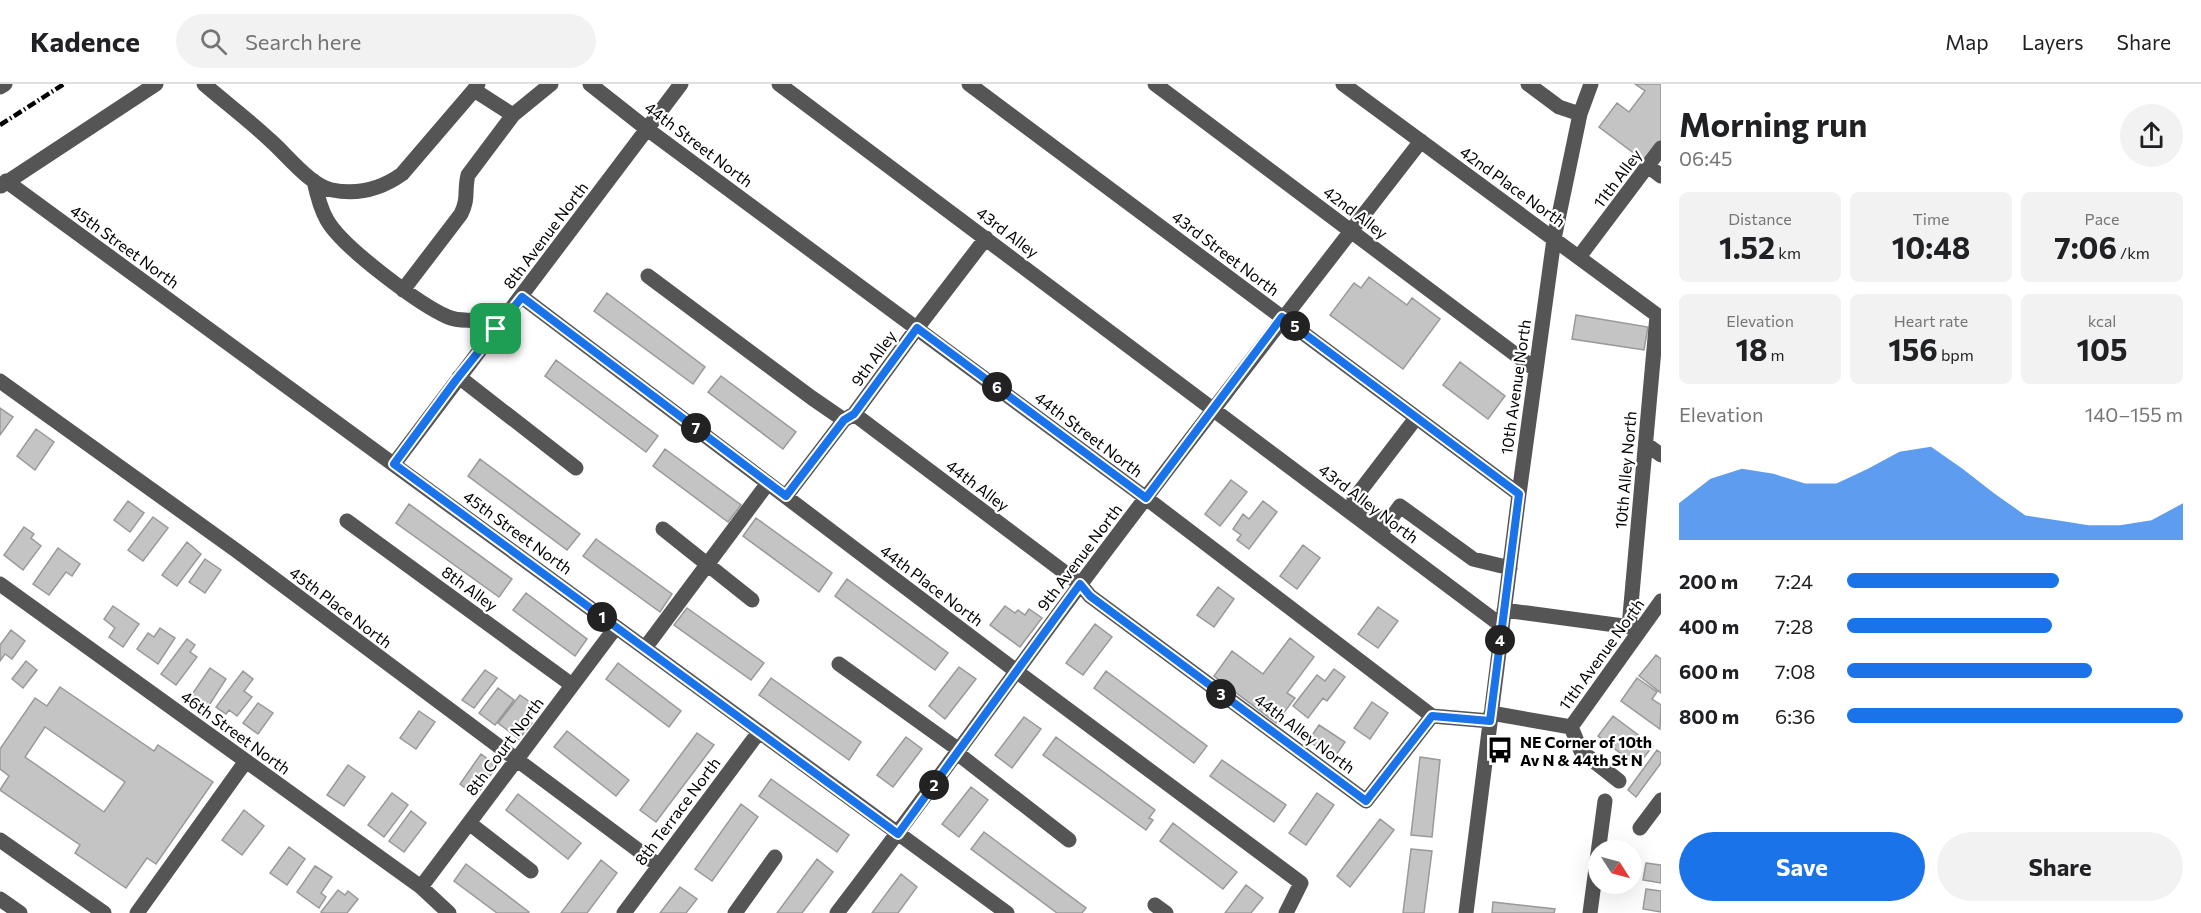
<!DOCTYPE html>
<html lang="en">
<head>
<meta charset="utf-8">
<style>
	:root { --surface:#fff; --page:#f2f2f2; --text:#202124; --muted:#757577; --line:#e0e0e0; --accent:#1a73e8 }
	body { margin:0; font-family:Commissioner,sans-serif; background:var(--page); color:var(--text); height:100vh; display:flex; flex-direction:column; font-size:22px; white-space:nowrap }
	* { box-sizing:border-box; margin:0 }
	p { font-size:20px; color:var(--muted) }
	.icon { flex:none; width:33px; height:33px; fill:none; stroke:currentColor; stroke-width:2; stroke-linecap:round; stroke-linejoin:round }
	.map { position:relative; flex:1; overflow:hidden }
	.sheet { display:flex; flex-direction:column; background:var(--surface); width:540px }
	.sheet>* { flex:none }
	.needle { width:39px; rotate:126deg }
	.buttons { position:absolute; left:1588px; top:756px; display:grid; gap:12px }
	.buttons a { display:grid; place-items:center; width:54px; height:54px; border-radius:50%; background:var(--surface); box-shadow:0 6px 24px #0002; font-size:30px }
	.pin { position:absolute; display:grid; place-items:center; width:51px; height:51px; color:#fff; margin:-26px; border-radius:12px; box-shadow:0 3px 9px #0006 }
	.km { position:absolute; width:30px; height:30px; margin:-15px; border-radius:50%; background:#222; color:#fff; font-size:16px; line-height:30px; text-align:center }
	.round { display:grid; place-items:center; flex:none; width:63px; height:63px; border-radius:32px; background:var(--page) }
	.overview { display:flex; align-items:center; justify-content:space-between; height:102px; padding:0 18px }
	h1 { font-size:33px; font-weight:700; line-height:45px }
	.metrics { display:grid; grid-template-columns:repeat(3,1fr); gap:9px; height:102px; padding:6px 18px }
	.metrics div { display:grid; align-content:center; border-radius:9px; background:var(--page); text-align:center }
	.metrics b { font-size:30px; font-weight:700 }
	.metrics small { font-size:16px; font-weight:400 }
	.metrics p { font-size:16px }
	.chart { height:168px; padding:12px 18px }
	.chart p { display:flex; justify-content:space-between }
	.chart svg { width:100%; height:108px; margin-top:6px; fill:var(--accent); opacity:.7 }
	.action { display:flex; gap:12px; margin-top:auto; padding:12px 18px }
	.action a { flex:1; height:69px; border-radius:36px; background:var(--accent); color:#fff; font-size:24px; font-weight:700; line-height:69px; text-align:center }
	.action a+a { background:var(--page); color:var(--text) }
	ul { padding:0 18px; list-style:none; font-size:20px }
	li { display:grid; grid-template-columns:96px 72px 1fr; align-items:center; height:45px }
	li i { height:15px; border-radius:8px; background:var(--accent) }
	header { display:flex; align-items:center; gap:36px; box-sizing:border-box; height:84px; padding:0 30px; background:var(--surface); border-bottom:2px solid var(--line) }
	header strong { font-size:28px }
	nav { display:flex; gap:33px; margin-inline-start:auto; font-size:21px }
	.search { width:420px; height:54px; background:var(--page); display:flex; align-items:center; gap:15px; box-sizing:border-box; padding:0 21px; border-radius:33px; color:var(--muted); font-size:22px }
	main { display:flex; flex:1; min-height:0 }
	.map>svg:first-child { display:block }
</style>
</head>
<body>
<header>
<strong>Kadence</strong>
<div class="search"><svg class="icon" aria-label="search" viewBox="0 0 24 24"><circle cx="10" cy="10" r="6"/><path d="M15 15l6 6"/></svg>Search here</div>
<nav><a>Map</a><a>Layers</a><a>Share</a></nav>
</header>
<main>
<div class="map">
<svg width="1661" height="829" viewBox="0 0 1661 829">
	<rect width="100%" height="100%" fill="#fff"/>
	<path fill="#c4c4c4" stroke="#999" stroke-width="1.5" fill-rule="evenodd" d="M1635 0H1661V60L1647 79 1599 43 1617 19 1629 28 1645 7Z
		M1369 193 1407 221 1412 214 1440 235 1403 285 1330 231 1354 199 1361 204Z
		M607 209 705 283 693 300 594 227Z
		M1576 231 1648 243 1644 266 1572 255Z
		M556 276 658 352 646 368 545 292Z
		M1460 278 1505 312 1488 335 1443 301Z
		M721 292 796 348 783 365 708 308Z
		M0 324 13 333 0 351Z
		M36 345 54 358 35 386 17 372Z
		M665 365 741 421 728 438 653 382Z
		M480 375 580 450 567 466 468 392Z
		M1231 396 1247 408 1220 442 1205 430Z
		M128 417 144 429 130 448 114 436Z
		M1263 417 1277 428 1249 465 1237 456 1241 451 1233 445 1243 430 1249 435Z
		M409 420 512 495 499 513 396 439Z
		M153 433 168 444 143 477 128 466Z
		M756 434 832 489 819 508 743 452Z
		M24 443 34 450 31 454 41 462 23 486 4 471Z
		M596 455 672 510 660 528 583 472Z
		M187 458 201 470 177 502 162 491Z
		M1303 461 1320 474 1297 505 1280 492Z
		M58 464 80 480 72 492 66 488 49 511 33 500Z
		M205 475 221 486 205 509 189 498Z
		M847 495 948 569 935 586 835 512Z
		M1218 503 1234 515 1214 543 1197 531Z
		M526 509 587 555 575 572 513 526Z
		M113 522 139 540 123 563 109 553 115 544 104 535Z
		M1005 522 1015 529 1018 526 1025 531 1029 525 1042 534 1020 563 990 541Z
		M1378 523 1398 537 1378 564 1358 550Z
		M687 524 764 579 751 596 674 541Z
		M1095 540 1112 553 1083 591 1066 579Z
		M160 544 175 554 158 580 137 565 148 549 154 553Z
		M11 546 25 557 12 575 5 570 0 577V561Z
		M1290 554 1314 573 1287 609 1295 614 1276 639 1214 592 1232 567 1263 590Z
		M187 555 195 561 190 568 197 573 176 601 161 590Z
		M1656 571 1661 575V609L1639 592Z
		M26 577 37 586 23 604 12 595Z
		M618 579 681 627 669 643 606 595Z
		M959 583 976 595 945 635 929 622Z
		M210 584 226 595 208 623 191 612Z
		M1334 585 1345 593 1327 617 1323 614 1308 634 1293 622 1317 591 1325 597Z
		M485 586 497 594 474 624 462 616Z
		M243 587 253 595 244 607 252 613 237 632 229 626 226 630 216 623Z
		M1106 587 1207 662 1194 679 1094 604Z
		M771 594 861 658 849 676 759 611Z
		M1637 594 1657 608 1652 615 1661 621 1660 645 1621 617Z
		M60 603 154 667 158 661 213 698 156 780 147 774 126 804 75 769 80 761 0 706 9 692 0 685V665L35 614 47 622ZM45 643 125 698 104 728 25 673Z
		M498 604 514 616 495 641 479 629Z
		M520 611 537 623 527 635 532 639 519 655 498 639Z
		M1372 618 1388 629 1370 655 1354 644Z
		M258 619 273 629 258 650 243 639Z
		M419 627 435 638 416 665 400 654Z
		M1613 632 1653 662 1637 682 1598 652Z
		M1024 633 1041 645 1012 684 995 671Z
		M1319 641 1345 658 1334 674 1308 657Z
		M567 647 629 696 616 712 554 663Z
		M697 649 714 661 656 738 640 726Z
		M906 653 922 665 893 703 877 691Z
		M1056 653 1155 726 1149 734 1153 736 1146 746 1043 671Z
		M1657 666 1661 669V679L1636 713 1628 706Z
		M481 670 497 682 476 712 460 700Z
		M1420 673 1440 676 1432 753 1411 751Z
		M1222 676 1286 721 1274 738 1210 692Z
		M348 681 365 693 344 722 327 711Z
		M771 695 849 751 837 768 759 712Z
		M971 703 988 716 959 753 942 740Z
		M392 709 408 721 384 753 368 741Z
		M1317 709 1334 721 1306 761 1289 749Z
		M518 710 581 759 568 775 506 726Z
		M741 720 758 733 712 797 695 785Z
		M244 726 264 742 242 771 222 756Z
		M411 727 426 739 404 768 389 757Z
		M1380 735 1394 746 1350 803 1337 792Z
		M1173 739 1237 788 1223 805 1160 757Z
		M984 748 1086 824 1082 829H1057L971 765Z
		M289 763 305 775 287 801 270 789Z
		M1411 765 1432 767 1424 829H1403Z
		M817 775 833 788 802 829H777Z
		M601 776 617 789 587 829H561Z
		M1646 779 1661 781V799L1643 796Z
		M466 780 529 828 528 829H497L454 797Z
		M315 782 332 793 321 809 326 813 319 824 297 808Z
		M901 790 917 803 898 829H872Z
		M1246 801 1263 814 1251 829H1225Z
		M680 803 697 815 686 829H660Z
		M1646 805 1661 807V828L1643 825Z
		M338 806 345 811 348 807 358 815 347 829H323L321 828Z
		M1493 818 1555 825 1554 829H1492Z"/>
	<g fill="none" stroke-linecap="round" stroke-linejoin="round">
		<path stroke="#555" stroke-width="15" d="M204 0C226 19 250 37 271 57 287 71 311 102 332 106 357 111 381 105 402 90L474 6
			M478 0 474 6 513 31 551 0
			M590 0 647 45 1146 414 1432 632 1490 637
			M779 0 1502 542
			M969 0 1519 410
			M1155 0 1536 286
			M1343 0 1661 234
			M1528 0 1559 23 1580 30
			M0 3 5 0
			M1648 82 1661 92
			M6 97 1007 829
			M314 97C317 111 320 124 327 136 342 163 420 221 448 233 459 238 469 235 480 237 485 238 491 243 496 245
			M1 102 156 0
			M1579 173 1661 64
			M648 192 812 314 844 336
			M403 206 461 130C469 114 464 107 468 91L513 31
			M522 213 1016 587 1301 799 1286 829
			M459 293 576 384
			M0 297 237 467 658 781
			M854 330 1080 500 1090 512 1366 717 1432 632
			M1646 360 1661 371
			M394 380 681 0
			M786 412 844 336 854 330 917 244 986 154
			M347 437 572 601
			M1387 439 1354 415 1416 334
			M663 445 752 516
			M1380 450 1400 422 1473 475 1510 484
			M0 500 421 803 449 829
			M1504 526 1638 544
			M1629 543 1657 232
			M645 564 768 399
			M839 580 959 666
			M1491 629 1571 643
			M1571 643 1661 517
			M1571 643 1581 667 1619 697
			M957 669 1069 756
			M469 739 531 787
			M1640 744 1661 716
			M0 756 104 829
			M421 803 616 543
			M0 815 20 829
			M1155 821 1166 829
			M137 829 246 677
			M624 829 759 648
			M735 829 775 773
			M837 829C920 721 999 610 1080 501 1192 351 1307 204 1421 57
			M1466 829 1519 410 1554 155 1580 30 1591 0
			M1590 829 1605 717"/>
		<path stroke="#000" stroke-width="4.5" stroke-dasharray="9 3 1.5 3" stroke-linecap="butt" d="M0 41 64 0"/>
	</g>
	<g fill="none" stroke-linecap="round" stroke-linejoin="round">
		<g stroke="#fff" stroke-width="12">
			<path id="route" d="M522 213 786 412 844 336 854 330 917 244 1146 414 1282 233 1519 410 1490 637 1432 632 1366 717 1090 512 1080 500 898 750 394 380 456 296Z"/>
		</g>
		<use href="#route" stroke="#1a73e8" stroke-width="8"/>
	</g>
	<defs>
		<g id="bus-bare" transform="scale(2.07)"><path d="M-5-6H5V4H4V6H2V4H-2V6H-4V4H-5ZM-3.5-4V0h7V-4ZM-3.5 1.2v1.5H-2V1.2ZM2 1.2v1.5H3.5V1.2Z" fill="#000" stroke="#fff" stroke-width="2.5" paint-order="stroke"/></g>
	</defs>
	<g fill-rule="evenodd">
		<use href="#bus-bare" x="1500" y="666"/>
	</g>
	<g text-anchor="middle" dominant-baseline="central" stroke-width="4.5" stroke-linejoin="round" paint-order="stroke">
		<g font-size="16" fill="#000" stroke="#fff">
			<text transform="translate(699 60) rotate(37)">44th Street North</text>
			<text transform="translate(1617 94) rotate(-53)">11th Alley</text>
			<text transform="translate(1513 102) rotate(36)">42nd Place North</text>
			<text transform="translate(1356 128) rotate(37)">42nd Alley</text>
			<text transform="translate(1008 148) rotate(37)">43rd Alley</text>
			<text transform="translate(545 151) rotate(-53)">8th Avenue North</text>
			<text transform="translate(125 162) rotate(36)">45th Street North</text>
			<text transform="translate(1226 169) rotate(37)">43rd Street North</text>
			<text transform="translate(873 274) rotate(-54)">9th Alley</text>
			<text transform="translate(1515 303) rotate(-82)">10th Avenue North</text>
			<text transform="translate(1089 350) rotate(37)">44th Street North</text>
			<text transform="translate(1625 386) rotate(-85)">10th Alley North</text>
			<text transform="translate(978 401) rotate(37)">44th Alley</text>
			<text transform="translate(1369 419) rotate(37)">43rd Alley North</text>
			<text transform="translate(518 448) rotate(36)">45th Street North</text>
			<text transform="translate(1079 473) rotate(-53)">9th Avenue North</text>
			<text transform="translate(932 501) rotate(37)">44th Place North</text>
			<text transform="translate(470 504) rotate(36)">8th Alley</text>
			<text transform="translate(341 523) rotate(37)">45th Place North</text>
			<text transform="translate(1601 570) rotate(-54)">11th Avenue North</text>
			<text transform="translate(236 648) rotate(36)">46th Street North</text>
			<text transform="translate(1305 649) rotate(37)">44th Alley North</text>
			<text transform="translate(504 662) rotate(-53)">8th Court North</text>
			<text transform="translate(677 727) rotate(-53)">8th Terrace North</text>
		</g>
		<g font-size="16" font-weight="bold" fill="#000" stroke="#fff" text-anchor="start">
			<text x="1520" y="657">NE Corner of 10th<tspan x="1520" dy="18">Av N &amp; 44th St N</tspan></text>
		</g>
	</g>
</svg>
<div class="buttons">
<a><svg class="needle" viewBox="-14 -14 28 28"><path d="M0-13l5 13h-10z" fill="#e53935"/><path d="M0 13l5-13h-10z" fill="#757577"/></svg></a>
</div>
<div class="pin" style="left:496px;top:245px;background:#1e9e55"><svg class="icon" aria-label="arrive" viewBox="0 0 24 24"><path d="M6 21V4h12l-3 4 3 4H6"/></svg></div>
<b class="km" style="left:602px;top:533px">1</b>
<b class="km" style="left:934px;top:701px">2</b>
<b class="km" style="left:1221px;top:610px">3</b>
<b class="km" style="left:1500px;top:556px">4</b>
<b class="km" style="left:1295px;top:242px">5</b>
<b class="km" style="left:997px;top:303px">6</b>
<b class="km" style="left:696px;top:344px">7</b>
</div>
<section class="sheet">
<div class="overview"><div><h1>Morning run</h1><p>06:45</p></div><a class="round"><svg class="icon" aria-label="share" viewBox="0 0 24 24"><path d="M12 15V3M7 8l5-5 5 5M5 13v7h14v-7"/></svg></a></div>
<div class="metrics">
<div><p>Distance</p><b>1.52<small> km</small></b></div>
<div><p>Time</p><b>10:48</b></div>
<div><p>Pace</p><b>7:06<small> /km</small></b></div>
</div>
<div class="metrics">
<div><p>Elevation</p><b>18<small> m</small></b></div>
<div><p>Heart rate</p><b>156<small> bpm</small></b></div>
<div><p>kcal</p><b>105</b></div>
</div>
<div class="chart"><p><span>Elevation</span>140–155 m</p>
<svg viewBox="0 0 160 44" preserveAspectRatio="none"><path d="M0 44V29L10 19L20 15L30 17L40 21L50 21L60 15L70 8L80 6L90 15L100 25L110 34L120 36L130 38L140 38L150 36L160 29V44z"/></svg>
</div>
<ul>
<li><b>200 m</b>7:24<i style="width:63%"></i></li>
<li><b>400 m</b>7:28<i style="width:61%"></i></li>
<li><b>600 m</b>7:08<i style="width:73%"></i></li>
<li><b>800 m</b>6:36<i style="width:100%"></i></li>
</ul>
<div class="action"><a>Save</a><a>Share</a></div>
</section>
</main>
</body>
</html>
